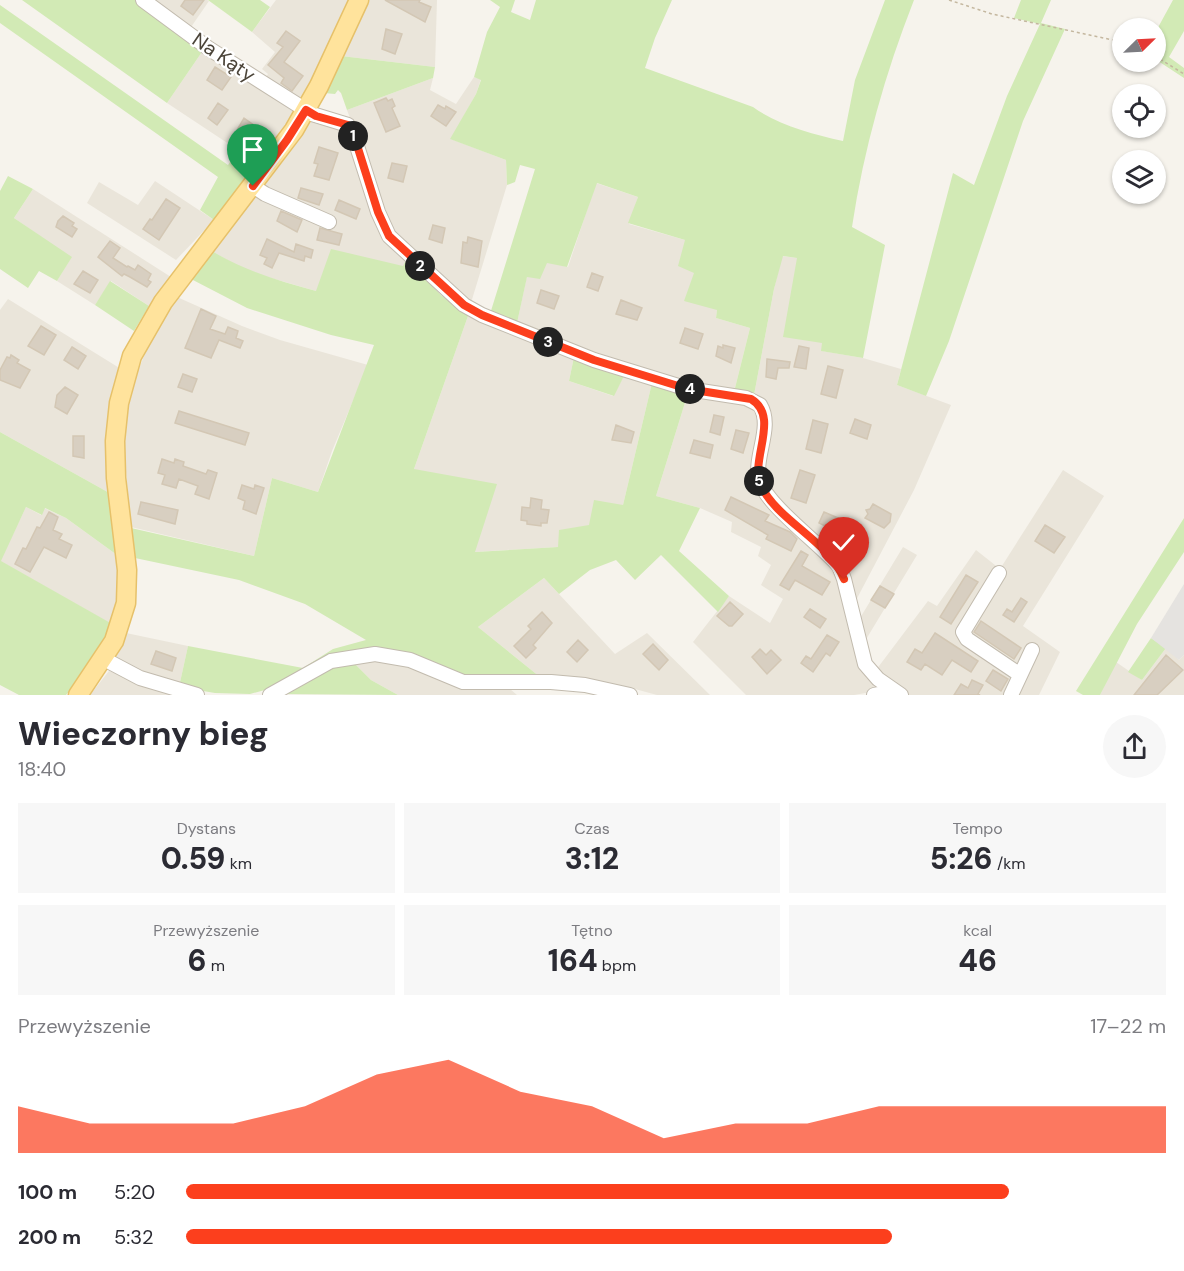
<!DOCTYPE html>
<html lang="pl">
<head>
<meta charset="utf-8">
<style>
	:root { --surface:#fff; --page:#f7f7f7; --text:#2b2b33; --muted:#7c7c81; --accent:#fc3f1d }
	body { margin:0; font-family:"DM Sans",sans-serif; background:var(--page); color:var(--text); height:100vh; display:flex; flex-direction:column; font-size:22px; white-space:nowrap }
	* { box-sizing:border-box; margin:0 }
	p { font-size:20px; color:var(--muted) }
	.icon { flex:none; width:33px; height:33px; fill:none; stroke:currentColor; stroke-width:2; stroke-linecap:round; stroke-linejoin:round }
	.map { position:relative; height:695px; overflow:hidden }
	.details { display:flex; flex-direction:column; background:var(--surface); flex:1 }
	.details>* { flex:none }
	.needle { width:39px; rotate:66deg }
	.controls { position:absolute; left:1112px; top:18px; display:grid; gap:12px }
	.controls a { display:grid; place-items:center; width:54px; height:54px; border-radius:50%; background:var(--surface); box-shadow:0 2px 4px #0004; font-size:30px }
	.pin { position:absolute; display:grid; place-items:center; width:51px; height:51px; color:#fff; margin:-62px -26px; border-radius:50% 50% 50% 0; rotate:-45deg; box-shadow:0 0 6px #0007 }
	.pin .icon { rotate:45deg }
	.km { position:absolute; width:30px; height:30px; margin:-15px; border-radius:50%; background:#222; color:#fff; font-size:16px; line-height:30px; text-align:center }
	.round { display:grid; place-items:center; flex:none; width:63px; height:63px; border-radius:32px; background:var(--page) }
	.headline { display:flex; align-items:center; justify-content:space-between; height:102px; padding:0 18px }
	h1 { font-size:33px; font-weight:800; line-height:45px }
	.stats { display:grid; grid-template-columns:repeat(3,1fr); gap:9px; height:102px; padding:6px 18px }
	.stats div { display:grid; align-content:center; border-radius:0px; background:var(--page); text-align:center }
	.stats b { font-size:30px; font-weight:800 }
	.stats small { font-size:16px; font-weight:400 }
	.stats p { font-size:16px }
	.chart { height:168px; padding:12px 18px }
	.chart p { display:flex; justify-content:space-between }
	.chart svg { width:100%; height:108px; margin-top:6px; fill:var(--accent); opacity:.7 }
	ul { padding:0 18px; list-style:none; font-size:20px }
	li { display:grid; grid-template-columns:96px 72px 1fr; align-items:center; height:45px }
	li i { height:15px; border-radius:8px; background:var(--accent) }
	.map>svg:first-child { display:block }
</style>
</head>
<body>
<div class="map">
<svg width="1184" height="695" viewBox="0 0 1184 695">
	<rect width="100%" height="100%" fill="#f6f3ec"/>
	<path fill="#eae5da" d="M150 0H207L209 1 189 30Z
		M276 0H351L297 115 262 166 167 103 204 49 263 82 268 74 262 69 275 52 252 32Z
		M368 0H437L435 67 341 56Z
		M474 77 481 79 476 94 451 139 506 160 507 185 470 306 394 238 347 110 433 78 430 90 456 104Z
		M310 119 344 126 406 260 403 267 316 291 264 276 237 266 212 251 290 151Z
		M155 181 214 220 176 260 87 203 99 182 138 205Z
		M596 183 638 197 629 224 685 240 694 273 717 310 716 318 750 328 734 392 672 381 517 323 527 276 547 262 568 267Z
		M33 189 171 277 149 306 111 281 95 305 57 281 71 258 14 218Z
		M782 256 797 258 823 343 822 351 863 358 901 369 897 385 951 405 914 490 853 606 825 545 764 482 768 420 754 395 774 289Z
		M177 297 242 326 280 340 368 365 332 451 318 492 272 478 254 556 131 527 123 438 130 391 154 331Z
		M8 299 121 369 113 495 0 432V310Z
		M468 316 574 357 569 381 613 396 625 374 652 383 623 505 589 525 558 547 474 552 414 469Z
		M688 393 748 401 761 417 756 486 826 560 838 580 880 684 877 691 854 695H746L693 642 729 596 770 623 783 599 761 585 771 565 758 556 761 547 731 532 732 522 700 508 656 496Z
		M1063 470 1104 496 1023 626 1060 652 1039 695H907L876 670 928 601 937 606 976 550 1000 569Z
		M26 507 41 515 44 508 66 518 117 555 122 582 113 625 0 561Z
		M903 547 917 555 862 646 857 623Z
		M544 578 615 654 647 633 710 695H657L624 686 540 677 478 627Z
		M126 633 188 646 179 687 138 672 113 659Z
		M1166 648 1179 660 1184 655V695H1100L1116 662 1142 680Z
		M375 657 394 661 465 688 510 689 517 695H398L371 680 352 661Z
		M109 671 164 690 184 695H90Z"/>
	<path fill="#d2eab5" d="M22 0H138L204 49 167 103Z
		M208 0H260L270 7 252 32Z
		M490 0H515L511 12 530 20 536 0H672L655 38 645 68 753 107C778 125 812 134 843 141L855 80 885 0H914C885 74 864 148 852 227L885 245 863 358 821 351 822 343 783 337 797 258 783 256 774 289 754 395 734 392 750 328 716 318 717 310 684 301 694 273 678 266 685 240 628 223 638 197 597 183 567 267 547 263 540 279 527 277 517 323 490 314 535 169 520 165 515 182 507 185 506 160 450 139 476 94 481 80 474 77 487 32 500 7Z
		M1021 0H1051L1041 23 1065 29 1023 121 949 341 926 396 897 385 953 173 974 185 1007 96 1040 24 1014 18Z
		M1173 0H1184V31L1169 57 1184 68V78L1155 59V33Z
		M0 5 228 165 239 150 257 162 214 220 200 210 218 177 0 23Z
		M341 56 435 67 433 78 347 110 341 93 338 90 335 94 324 93Z
		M8 176 33 189 14 218 72 257 57 281 39 271 28 288 0 269V191Z
		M331 249 403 266 406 260 441 295 468 316 414 469 497 484 475 552 558 547 559 530 589 525 594 500 623 505 652 383 688 393 656 496 700 508 679 551 729 596 718 612 661 555 635 580 616 560 590 570 559 594 544 578 478 627 540 677 460 675 408 653 335 655 303 668 272 688 250 694 215 693 179 687 188 646 303 668 333 649 366 640 305 604 239 580 135 558 131 528 254 556 272 478 318 492 374 345 331 335 247 308 191 279 212 251C245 271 279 281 316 291Z
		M110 281 149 306 134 331 95 305Z
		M574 357 625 374 614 396 569 381Z
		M0 432 113 495 117 555 66 518 45 508 42 515 26 507 1 561 114 625 87 670 66 695H19L0 685Z
		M1184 518V552L1137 624 1100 695H1083L1076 691Z
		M1151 638 1166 648 1142 680 1128 672Z
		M352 661 371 680 398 695 282 694 313 673Z"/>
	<path fill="#e5e3e0" d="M1184 584V655L1179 660 1151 638Z"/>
	<path fill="#d8cfc1" stroke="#d3c7b4" stroke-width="1.5" d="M185 0H204L193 15 181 6Z
		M385 0H420L419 2 431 7 425 22Z
		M386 29 402 34 395 54 382 49Z
		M286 31 300 41 284 62 303 76 292 91 281 83 284 78 268 65 283 47 277 43Z
		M215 67 231 77 222 90 207 80Z
		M386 98 388 101 392 99 395 106 392 108 400 126 386 132 374 103Z
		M218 103 228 110 217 125 208 118Z
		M438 105 445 109 446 106 456 112 446 126 431 116Z
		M244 118 259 129 252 140 237 130Z
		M319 147 338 153 329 180 314 176 318 164 314 163Z
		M392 163 407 166 403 182 388 178Z
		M301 188 323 194 319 205 298 198Z
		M166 199 180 208 159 240 143 229 150 219 152 220Z
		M339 200 360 209 356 219 335 210Z
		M281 211 302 220 297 232 277 221Z
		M63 216 74 223 72 226 77 229 72 237 56 227 58 221Z
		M433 225 445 228 442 243 429 239Z
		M320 228 342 234 339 245 317 240Z
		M468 237 482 241 478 267 461 263 463 242 467 243Z
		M267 239 294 252 296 244 313 250 311 258 305 256 304 261 279 253 272 268 264 264 267 258 260 255Z
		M110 241 120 248 113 258 127 267 128 266 135 270 138 265 151 274 148 280 151 282 147 287 130 277 124 274 122 276 98 257Z
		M83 271 98 280 90 293 74 284Z
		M592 273 603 277 598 291 587 287Z
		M541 290 559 296 554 309 537 303Z
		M621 300 642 308 637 320 616 314Z
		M201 309 216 316 210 329 225 334 228 327 238 331 236 338 243 341 240 348 219 340 211 358 185 348Z
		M41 326 56 335 44 355 28 346Z
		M685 328 703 334 698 349 680 343Z
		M723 345 735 348 731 363 716 356 718 346 723 348Z
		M799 346 809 348 806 369 794 367Z
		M72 347 86 356 78 369 64 360Z
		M11 355 19 360 17 363 30 370 20 388 0 380V370L7 357 10 358Z
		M767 359 790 362 789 368H778L776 379 766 377Z
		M828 366 843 370 836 398 821 394Z
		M183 374 197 379 192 392 178 387Z
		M65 387 78 395 67 414 55 407 57 395Z
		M179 411 249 433 245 445 175 423Z
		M714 415 724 417 720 435 710 432Z
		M855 419 871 425 867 439 850 433Z
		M813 420 828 424 821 453 806 449Z
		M616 425 634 432 631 443 612 440Z
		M736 430 749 433 743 453 731 449Z
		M73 436H84V458L73 456Z
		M694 440 713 445 710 458 690 453Z
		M162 459 174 463 175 459 184 462 183 466 206 474 208 470 217 473 209 499 195 494 198 486 179 479 176 488 162 484 165 475 158 473Z
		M800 470 815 475 806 503 791 498Z
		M242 485 254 489 255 485 264 488 256 514 243 509 245 501 238 498Z
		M731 497 769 515 765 521 790 532 797 539 791 551 766 539 768 535 725 510Z
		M531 498 542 500 541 509 549 510 547 523H541V526L527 524V521L521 520 522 507 530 508Z
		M141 502 178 510 175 524 138 514Z
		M873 504 891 514 890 522 884 528 865 518 868 514 866 510 870 509Z
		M49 512 58 517 53 530 62 534 59 539 72 545 66 558 44 547 30 572 15 564 23 548 26 549 37 527 40 528Z
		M824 512 838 518 833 530 819 523Z
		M1045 525 1065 537 1054 553 1035 541Z
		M801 551 808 555 802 566 830 582 822 595 795 580 789 590 780 585Z
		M966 575 978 582 951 624 940 617Z
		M880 586 894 594 885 608 871 600Z
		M1021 598 1027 602 1014 622 1003 615 1007 609 1012 612Z
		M730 602 743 614 732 626H729L717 616Z
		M810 609 826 619 820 628 804 617Z
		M542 612 552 623 533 645 536 648 526 658 514 646 531 629 528 626Z
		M981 621 1021 648 1014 659 974 632Z
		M935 633 978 661 971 672 952 660 942 675 925 664 921 670 907 662 915 649 922 653Z
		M827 635 839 642 830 656 826 653 813 672 801 663 806 656 811 659Z
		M578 640 588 650 577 662 567 652Z
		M653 644 668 660 659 670 643 654Z
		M760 649 766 655 771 650 781 660 767 674 752 657Z
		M156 651 176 658 172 671 151 664Z
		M1166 655 1183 670 1157 695H1134Z
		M993 670 1008 679 1001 691 986 681Z
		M972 680 983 685 978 694 980 695H954L961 684 968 688Z"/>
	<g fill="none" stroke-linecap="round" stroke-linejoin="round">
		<g stroke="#c2bbae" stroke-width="16">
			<path id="minor" d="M143 0 208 48 312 114 348 125 356 143 378 212 389 236 464 305 482 315 594 360 688 389 746 398 760 405C774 428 752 458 760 482 768 506 820 544 839 566L844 579 865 664 878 679 901 695
				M253 186 265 194 329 222
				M999 573 963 632 967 639 1019 674
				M104 659 140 678 197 695
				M270 695 331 661 375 654 410 660 463 682H551L585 685 630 695
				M874 695 895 691
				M1011 695 1032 650"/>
		</g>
		<g stroke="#e6c16a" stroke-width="21">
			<path id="major" d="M78 695 114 641 126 603 127 570 116 478 115 441 119 403 132 356 163 302 294 130 319 86 359 0"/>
		</g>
		<path stroke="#c4b79f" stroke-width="1.5" stroke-dasharray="3 3" stroke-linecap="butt" d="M949 0 992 14 1122 42
			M1155 56 1184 74"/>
		<use href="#minor" stroke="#fff" stroke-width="14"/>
		<use href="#major" stroke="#ffe39c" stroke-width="18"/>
	</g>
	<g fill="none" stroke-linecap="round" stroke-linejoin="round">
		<g stroke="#fff" stroke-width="12">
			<path id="route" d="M253 186 287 140 306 110 316 116 348 125 356 142 378 212 389 236 464 305 482 315 594 360 688 389 751 399C781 417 749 460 761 486 779 522 828 540 844 579"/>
		</g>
		<use href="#route" stroke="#fc3f1d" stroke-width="8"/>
	</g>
	<g text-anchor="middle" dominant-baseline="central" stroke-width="4.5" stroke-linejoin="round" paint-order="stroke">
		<g font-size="20" fill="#4b4439" stroke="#fff">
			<text transform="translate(224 57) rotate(34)">Na Kąty</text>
		</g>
	</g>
</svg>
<div class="controls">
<a><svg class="needle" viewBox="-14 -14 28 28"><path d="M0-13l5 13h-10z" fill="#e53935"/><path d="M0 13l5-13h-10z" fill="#7c7c81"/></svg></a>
<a><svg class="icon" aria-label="locate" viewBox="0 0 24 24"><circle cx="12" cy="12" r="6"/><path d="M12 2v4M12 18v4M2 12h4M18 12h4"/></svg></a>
<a><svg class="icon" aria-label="layers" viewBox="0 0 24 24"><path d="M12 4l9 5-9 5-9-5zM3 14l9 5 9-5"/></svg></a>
</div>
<div class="pin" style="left:253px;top:186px;background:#1e9e55"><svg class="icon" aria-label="arrive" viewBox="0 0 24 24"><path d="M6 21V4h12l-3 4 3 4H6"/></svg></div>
<div class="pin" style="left:844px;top:579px;background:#d93025"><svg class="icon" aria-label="check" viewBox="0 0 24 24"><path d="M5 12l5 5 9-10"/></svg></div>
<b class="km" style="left:353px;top:136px">1</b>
<b class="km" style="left:420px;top:266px">2</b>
<b class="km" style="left:548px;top:342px">3</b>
<b class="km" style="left:690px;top:389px">4</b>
<b class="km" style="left:759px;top:481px">5</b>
</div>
<section class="details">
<div class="headline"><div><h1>Wieczorny bieg</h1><p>18:40</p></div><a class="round"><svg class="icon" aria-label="share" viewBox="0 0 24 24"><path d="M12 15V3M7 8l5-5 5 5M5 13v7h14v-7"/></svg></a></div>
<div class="stats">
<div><p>Dystans</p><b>0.59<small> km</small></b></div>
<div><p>Czas</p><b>3:12</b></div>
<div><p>Tempo</p><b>5:26<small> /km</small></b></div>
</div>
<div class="stats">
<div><p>Przewyższenie</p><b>6<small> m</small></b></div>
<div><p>Tętno</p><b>164<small> bpm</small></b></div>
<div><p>kcal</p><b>46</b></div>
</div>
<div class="chart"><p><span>Przewyższenie</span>17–22 m</p>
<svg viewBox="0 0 160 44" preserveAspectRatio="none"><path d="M0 44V25L10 32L20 32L30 32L40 25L50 12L60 6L70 19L80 25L90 38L100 32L110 32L120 25L130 25L140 25L150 25L160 25V44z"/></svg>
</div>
<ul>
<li><b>100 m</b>5:20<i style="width:84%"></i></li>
<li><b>200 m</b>5:32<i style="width:72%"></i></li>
</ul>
</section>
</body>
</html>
